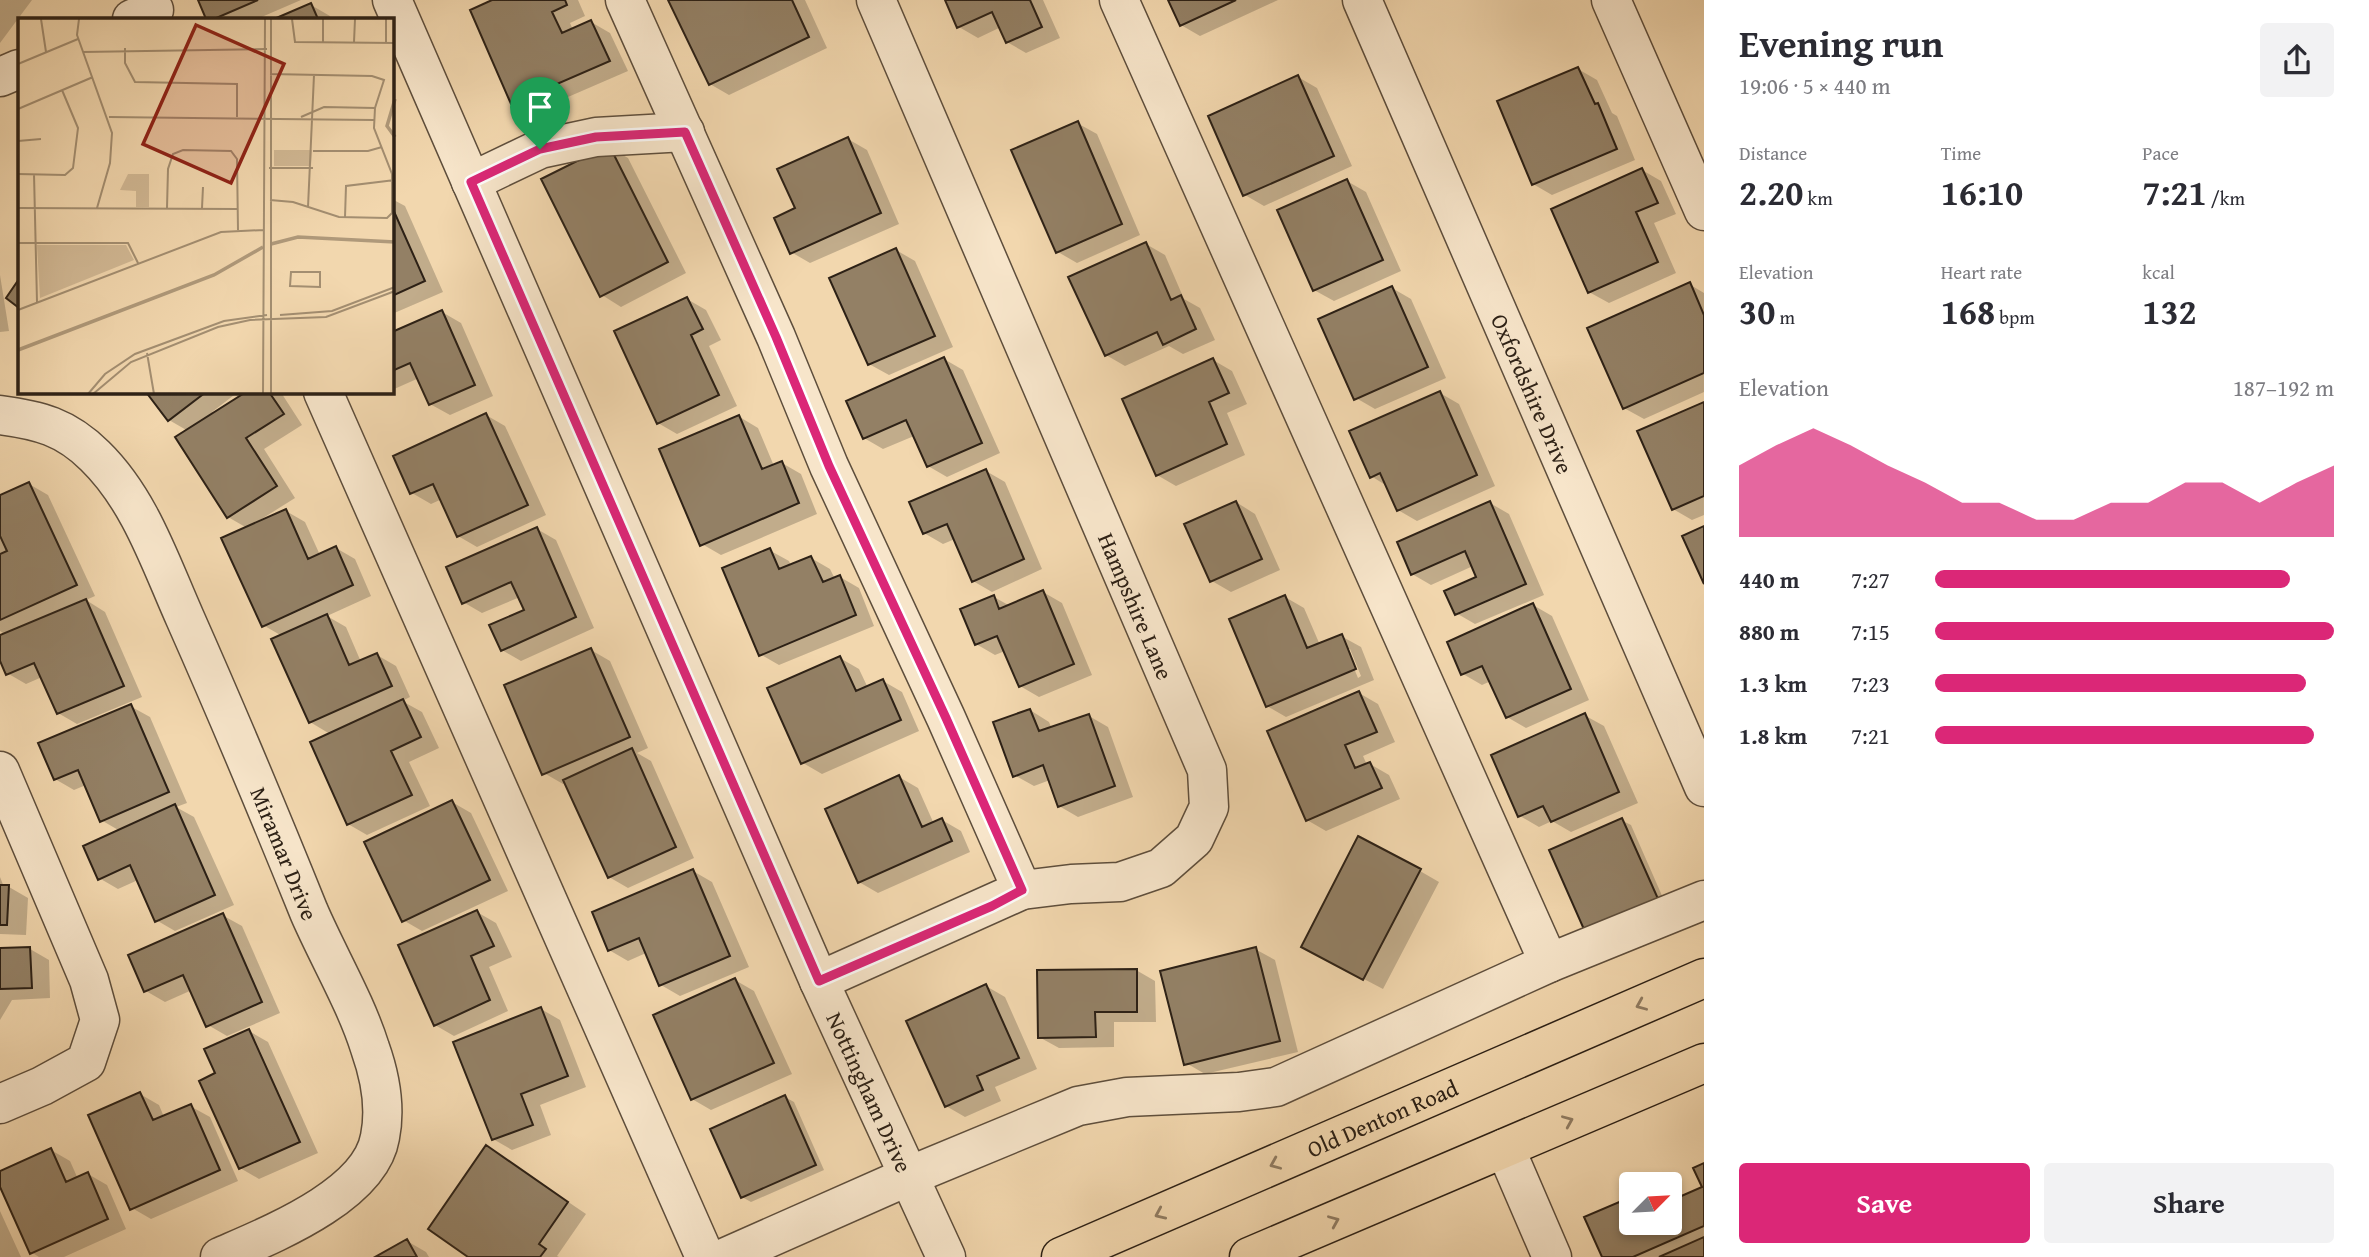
<!DOCTYPE html>
<html lang="en">
<head>
<meta charset="utf-8">
<style>
	:root { --surface:#fff; --page:#f2f2f3; --text:#2b2b33; --muted:#7c7c81; --accent:#db2777 }
	body { margin:0; font-family:"Gentium Book Plus",serif; background:var(--page); color:var(--text); height:100vh; display:flex; flex-direction:column; font-size:26px; white-space:nowrap }
	* { box-sizing:border-box; margin:0 }
	p { font-size:23px; color:var(--muted) }
	.icon { flex:none; width:38px; height:38px; fill:none; stroke:currentColor; stroke-width:2; stroke-linecap:round; stroke-linejoin:round }
	.map { position:relative; flex:1; overflow:hidden }
	.side { display:flex; flex-direction:column; background:var(--surface); width:665px }
	.side>* { flex:none }
	.needle { width:46px; rotate:66deg }
	.tools { position:absolute; left:1619px; top:1172px; display:grid; gap:14px }
	.tools a { display:grid; place-items:center; width:63px; height:63px; border-radius:7px; background:var(--surface); box-shadow:0 4px 10px #0003; font-size:35px }
	.pin { position:absolute; display:grid; place-items:center; width:60px; height:60px; color:#fff; margin:-72px -30px; border-radius:50% 50% 50% 0; rotate:-45deg; box-shadow:0 0 7px #0007 }
	.pin .icon { rotate:45deg }
	.round { display:grid; place-items:center; flex:none; width:74px; height:74px; border-radius:7px; background:var(--page) }
	.overview { display:flex; align-items:center; justify-content:space-between; height:119px; padding:0 35px }
	h1 { font-size:38px; font-weight:700; line-height:52px }
	.metrics { display:grid; grid-template-columns:repeat(3,1fr); gap:10px; height:119px; padding:7px 35px }
	.metrics div { display:grid; align-content:center }
	.metrics b { font-size:35px; font-weight:700 }
	.metrics small { font-size:19px; font-weight:400 }
	.metrics p { font-size:19px }
	.chart { height:196px; padding:14px 35px }
	.chart p { display:flex; justify-content:space-between }
	.chart svg { width:100%; height:126px; margin-top:7px; fill:var(--accent); opacity:.7 }
	.primary-button { display:flex; gap:14px; margin-top:auto; padding:14px 35px }
	.primary-button a { flex:1; height:80px; border-radius:7px; background:var(--accent); color:#fff; font-size:28px; font-weight:700; line-height:80px; text-align:center }
	.primary-button a+a { background:var(--page); color:var(--text) }
	ul { padding:0 35px; list-style:none; font-size:23px }
	li { display:grid; grid-template-columns:112px 84px 1fr; align-items:center; height:52px }
	li i { height:18px; border-radius:9px; background:var(--accent) }
	main { display:flex; flex:1; min-height:0 }
	.map>svg:first-child { display:block }
</style>
</head>
<body>
<main>
<div class="map">
<svg width="1704" height="1257" viewBox="0 0 1704 1257">
	<rect width="100%" height="100%" fill="#f2d7ae"/>
	<filter id="stains"><feTurbulence type="fractalNoise" baseFrequency=".00286" numOctaves="4"/><feColorMatrix values="0 0 0 0 .2 0 0 0 0 .09 0 0 0 0 .02 0 0 0 .5 -.17"/></filter>
	<radialGradient id="worn" r=".72"><stop offset=".6" stop-color="#630" stop-opacity="0"/><stop offset="1" stop-color="#630" stop-opacity=".3"/></radialGradient>
	<path fill="#0003" fill-rule="evenodd" d="M0 0H32L0 43Z
		M199 0H301L257 19H208Z
		M497 0H578L585 16 570 23 573 30 591 22 610 33 628 71 531 113 512 102Z
		M670 0H805L827 48 729 95 710 84Z
		M947 0H1043L1060 38 1026 53 1007 42 1001 27 978 38 959 27Z
		M1170 0H1278L1200 36 1181 25Z
		M311 5 330 16 331 19H278Z
		M1578 69 1597 80 1612 113 1617 116 1635 160 1552 195 1533 184Z
		M1298 77 1317 88 1352 166 1264 206 1245 195Z
		M1077 123 1097 134 1140 235 1077 263 1058 252Z
		M848 139 867 150 899 224 810 263 791 252Z
		M609 147 628 158 686 273 621 307 602 295Z
		M1642 170 1661 181 1676 214 1654 223 1676 273 1609 303 1589 292Z
		M1347 181 1366 192 1401 271 1334 301 1314 290Z
		M392 199 405 206 443 292 392 314Z
		M1146 244 1165 255 1184 299 1200 308 1215 340 1183 354 1169 346 1125 366 1106 355Z
		M896 250 915 261 953 347 889 375 869 364Z
		M0 275 9 331 0 332Z
		M1689 284 1704 293V392L1644 419 1624 408Z
		M1392 288 1411 299 1446 378 1375 409 1356 398Z
		M687 299 706 310 721 340 709 346 737 406 677 434 658 423Z
		M442 312 461 323 493 396 450 415 430 404 419 378 392 390V334Z
		M944 359 963 370 1000 453 947 477 928 466 914 436 883 449 864 438Z
		M1213 360 1232 371 1247 404 1227 413 1245 455 1176 486 1157 475Z
		M148 392H238L212 412 214 414 249 392H277L282 394 302 425 264 449 295 498 260 520 261 522 286 511 305 522 320 555 336 548 355 559 371 596 327 616 346 627 361 662 377 655 396 666 410 697 402 701 422 712 439 748 409 762 430 806 367 835 348 824 330 734 310 722 282 636 263 625 247 528 228 517 188 431 169 420Z
		M1440 393 1459 404 1495 486 1417 521 1398 510 1387 486 1371 476Z
		M1704 404V515L1692 520 1673 509 1640 432Z
		M486 415 505 426 546 515 477 547 458 536 442 499 431 504 412 493Z
		M738 416 758 428 774 466 782 463 801 474 817 514 721 555 702 544Z
		M986 471 1005 482 1042 569 992 592 973 581 955 539 943 544 924 533Z
		M29 484 48 495 95 596 86 600 105 612 142 697 77 724 58 713 42 677 26 684 7 673 0 657V637L6 635 0 631V556L3 555 0 553V497Z
		M1236 502 1255 514 1280 570 1231 592 1212 581Z
		M1490 503 1509 514 1544 595 1475 624 1456 613 1479 578 1473 566 1431 585 1412 574Z
		M537 529 556 540 594 628 521 661 502 650 526 610 520 597 482 613 463 602Z
		M769 550 789 561 791 566 811 558 830 569 835 579 840 577 859 588 874 626 779 665 760 654Z
		M1043 592 1062 603 1092 675 1039 697 1020 686 1005 651 995 655 976 644 994 597 1010 606Z
		M1285 597 1304 608 1320 645 1341 636 1361 647 1374 680 1286 717 1267 706ZM1346 649H1350L1361 676 1358 678Z
		M1533 605 1552 616 1589 700 1526 728 1507 717 1491 681 1482 685 1463 674Z
		M591 650 610 661 648 748 637 753 651 761 694 858 628 888 609 877 566 783 563 784 544 773Z
		M840 658 859 669 868 688 883 681 902 692 919 731 822 774 803 763Z
		M1359 693 1378 704 1395 742 1363 756 1367 765 1370 764 1389 775 1400 799 1326 831 1307 820Z
		M130 706 150 717 187 803 176 807 194 817 234 905 175 931 156 920 138 880 118 889 99 878 120 831 101 820 86 785 74 790 55 779Z
		M1030 710 1049 722 1052 729 1089 716 1108 727 1133 797 1078 817 1059 806 1050 780 1034 786 1014 775Z
		M1584 715 1604 726 1638 803 1571 832 1552 821 1539 827 1520 816Z
		M899 777 918 788 934 824 942 820 961 831 970 852 878 893 859 882Z
		M452 802 471 813 508 891 422 931 403 920Z
		M1621 820 1631 825 1667 907 1587 933Z
		M693 871 712 882 749 967 680 996 661 985 646 953 628 961 609 950Z
		M1420 871 1439 882 1383 989 1322 957Z
		M0 877 4 887H9L28 898 26 935 0 934Z
		M477 912 496 923 512 957 489 967 508 1011 454 1036 435 1025Z
		M222 915 242 926 280 1013 227 1036 208 1025 192 990 165 1002 146 991Z
		M30 949 49 960 50 998 12 1000 0 1020V950Z
		M1255 949 1275 960 1298 1052 1205 1074 1186 1063Z
		M1136 970 1155 981 1156 1022H1114V1047L1059 1048 1039 1037Z
		M735 980 754 991 792 1074 711 1110 692 1099Z
		M986 986 1005 997 1037 1069 995 1087 1001 1101 965 1117 946 1106Z
		M541 1009 560 1020 586 1087 540 1105 551 1135 512 1150 493 1139Z
		M249 1031 268 1042 318 1153 259 1179 240 1168 218 1074Z
		M140 1094 159 1105 164 1117 190 1106 210 1117 238 1181 151 1219 132 1208Z
		M785 1097 794 1102 824 1170 751 1202 742 1197Z
		M51 1150 70 1161 78 1179 88 1174 107 1185 126 1229 64 1257H39L31 1252 0 1183V1173Z
		M505 1159 586 1214 557 1256 559 1257H471Z
		M1704 1165V1257H1604L1631 1199V1223H1670V1203L1704 1188 1696 1169Z
		M0 1211 21 1257H0Z
		M407 1241 426 1252 429 1257H378Z"/>
	<path fill="#938065" stroke="#2d2116" stroke-width="2" d="M198 0H258L214 19H206Z
		M492 0H565L567 5 552 12 562 33 591 20 610 61 511 104 470 10Z
		M668 0H792L809 37 709 85Z
		M945 0H1030L1042 27 1006 43 992 12 957 28Z
		M1168 0H1236L1180 26Z
		M311 3 318 19H274Z
		M1578 67 1595 104 1598 103 1617 149 1532 185 1497 101Z
		M1298 75 1334 156 1243 196 1208 116Z
		M1078 121 1122 224 1056 253 1011 150Z
		M848 137 881 213 790 254 774 218 795 208 777 169Z
		M609 145 668 262 600 297 541 179Z
		M1642 168 1658 203 1636 212 1658 262 1588 293 1551 209Z
		M1347 179 1383 260 1313 291 1277 210Z
		M392 207 425 281 392 296Z
		M1146 242 1171 300 1181 295 1196 329 1163 345 1157 332 1105 356 1068 277Z
		M896 248 935 336 868 365 829 278Z
		M19 279V308L6 298Z
		M1690 282 1704 315V373L1623 409 1587 328Z
		M1392 286 1428 367 1354 400 1318 319Z
		M687 297 703 329 691 335 719 395 657 424 614 331Z
		M442 310 475 385 429 405 410 363 392 371V332Z
		M944 357 982 443 927 467 906 420 863 439 846 401Z
		M1213 358 1229 393 1209 402 1227 444 1156 476 1122 399Z
		M1440 391 1477 475 1397 511 1380 473 1370 478 1349 431Z
		M146 392H206L168 421Z
		M246 392H269L284 414 246 438 277 486 227 518 175 437Z
		M1704 402V496L1672 510 1637 431Z
		M486 413 528 505 457 537 433 484 410 494 393 456Z
		M739 415 762 469 782 461 799 503 700 546 659 449Z
		M986 469 1024 559 972 582 947 524 923 534 909 502Z
		M29 482 77 585 0 620V554L7 551 0 536V495Z
		M1236 501 1262 559 1210 582 1184 524Z
		M1490 501 1526 584 1455 615 1444 591 1476 577 1465 551 1411 575 1397 542Z
		M286 509 308 559 336 546 353 585 262 627 221 538Z
		M1704 526V584L1682 536Z
		M537 527 576 617 501 651 489 625 524 610 511 582 462 604 446 567Z
		M770 548 779 569 811 556 823 582 840 575 856 615 759 656 722 568Z
		M1043 590 1074 664 1019 687 997 636 975 645 960 609 994 595 999 609Z
		M1285 595 1307 648 1342 634 1356 669 1266 707 1229 619Z
		M86 599 124 686 57 714 34 663 6 675 0 661V635Z
		M1533 603 1571 689 1506 718 1482 666 1461 675 1447 642Z
		M327 614 349 665 377 653 392 686 309 723 271 639Z
		M591 648 630 737 542 775 504 685Z
		M840 656 856 691 883 679 901 720 801 764 767 688Z
		M1359 691 1377 732 1345 745 1355 768 1370 762 1382 788 1306 821 1267 731Z
		M403 699 421 737 391 751 412 795 347 825 310 742Z
		M131 704 169 792 100 822 78 770 54 780 38 743Z
		M1030 709 1039 731 1089 714 1115 786 1058 807 1043 765 1013 777 993 722Z
		M1585 713 1619 792 1551 822 1543 806 1518 817 1491 755Z
		M632 748 676 847 608 878 563 780Z
		M899 775 922 827 942 818 952 841 858 883 825 809Z
		M452 800 490 880 402 922 364 842Z
		M175 804 215 895 155 922 130 865 98 880 83 846Z
		M1622 818 1659 901 1586 934 1549 850Z
		M1358 836 1421 869 1363 980 1301 947Z
		M693 869 730 956 659 986 639 938 608 951 592 912Z
		M0 885H9L7 925H0Z
		M477 910 494 946 471 956 490 1000 434 1026 398 945Z
		M223 913 262 1002 206 1027 183 975 144 992 128 955Z
		M30 947 32 988 0 989V948Z
		M1256 947 1280 1041 1184 1065 1160 971Z
		M1137 969V1012H1095L1096 1037 1038 1038 1037 970Z
		M735 978 774 1063 691 1100 653 1015Z
		M986 984 1019 1058 977 1076 983 1090 945 1107 906 1021Z
		M541 1007 568 1076 521 1094 533 1125 492 1140 453 1042Z
		M249 1029 300 1142 239 1169 199 1081 215 1073 204 1049Z
		M140 1092 153 1120 191 1104 220 1170 130 1210 88 1115Z
		M785 1095 816 1165 741 1198 710 1129Z
		M486 1145 568 1202 539 1244 546 1249 540 1257H468L428 1229Z
		M51 1148 66 1182 88 1172 108 1219 30 1254 0 1187V1171Z
		M1704 1163V1226L1633 1257H1602L1584 1217 1631 1197V1223H1670V1201L1702 1187 1693 1168Z
		M1704 1237V1257H1659Z
		M407 1239 417 1257H375Z"/>
	<g fill="none" stroke-linecap="round" stroke-linejoin="round">
		<g stroke="#5e4e3c" stroke-width="41">
			<g id="minor">
				<path id="s1" d="M392 0 819 981 946 1257"/>
				<path d="M625 0 776 337 829 466 946 718 1022 890"/>
				<path d="M1119 0 1549 963 1704 900"/>
				<path id="s2" d="M1362 0 1704 787"/>
				<path d="M1611 0 1704 211"/>
				<path d="M132 19 154 10"/>
				<path d="M0 77 19 69"/>
				<path d="M471 182 540 149 596 137 685 132"/>
				<path d="M323 392 705 1257"/>
				<path id="s3" d="M0 415C39 420 66 427 95 456 140 500 160 562 185 618 228 715 269 813 309 912 328 956 356 1003 370 1048 380 1076 386 1107 380 1137 370 1196 270 1235 220 1257"/>
				<path d="M0 771 89 980 100 1020 86 1062 42 1086 0 1104"/>
				<path d="M819 981 1022 890 1071 884 1120 882 1161 868 1194 839 1209 807 1207 770 876 0"/>
				<path d="M1505 1148 1552 1257"/>
				<path d="M726 1257 909 1176 1078 1106 1127 1097 1239 1092 1276 1087 1549 963"/>
			</g>
		</g>
		<g stroke="#2d2116" stroke-width="41">
			<g id="major">
				<path id="s4" d="M1061 1257 1704 978"/>
				<path d="M1249 1257 1704 1063"/>
			</g>
		</g>
		<use href="#minor" stroke="#f7e5ca" stroke-width="38"/>
		<use href="#major" stroke="#f2d7ae" stroke-width="38"/>
	</g>
	<defs><path id="oneway-chevron" d="M-2-3.5L2.5 0L-2 3.5" fill="none" stroke-width="1.6" stroke-linecap="round" stroke-linejoin="round" transform="scale(1.75)"/></defs>
	<g stroke="#907c62">
		<use href="#oneway-chevron" transform="translate(1641 1005) rotate(157)"/>
		<use href="#oneway-chevron" transform="translate(1568 1121) rotate(-23)"/>
		<use href="#oneway-chevron" transform="translate(1275 1164) rotate(157)"/>
		<use href="#oneway-chevron" transform="translate(1160 1214) rotate(156)"/>
		<use href="#oneway-chevron" transform="translate(1334 1221) rotate(-23)"/>
	</g>
	<g fill="none" stroke-linecap="round" stroke-linejoin="round">
		<g stroke="#fff" stroke-width="14">
			<path id="route" d="M685 132 776 337 829 466 946 718 1022 890 992 906 819 981 471 182 540 149 596 137Z"/>
		</g>
		<use href="#route" stroke="#db2777" stroke-width="9"/>
	</g>
	<g text-anchor="middle" dominant-baseline="central" stroke-width="7" stroke-linejoin="round" paint-order="stroke">
		<g font-size="23" fill="#2d2116" stroke="#f7e5ca">
			<text stroke="none"><textPath href="#s2" startOffset="429">Oxfordshire Drive</textPath></text>
			<text transform="translate(1136 606) rotate(67)">Hampshire Lane</text>
			<text stroke="none"><textPath href="#s3" startOffset="548">Miramar Drive</textPath></text>
			<text stroke="none"><textPath href="#s1" startOffset="1192">Nottingham Drive</textPath></text>
			<text stroke="none"><textPath href="#s4" startOffset="350">Old Denton Road</textPath></text>
		</g>
	</g>
	<g transform="translate(18 18)">
		<rect width="376" height="376" fill="#f2d7ae"/>
		<path d="M256 132H294L293 148H256ZM110 156H131V189H118V173L102 172ZM19 227H108L116 242 22 280Z" fill="#d1b894"/>
		<path fill="none" stroke="#af997a" stroke-width="3.5" d="M377 81 369 108 377 119M253 226 280 219 377 224M0 332 196 257 245 229"/>
		<path fill="none" stroke="#a38e71" stroke-width="2" d="M23 1 28 34M61 1 59 17 94 115 92 145 79 190M274 1 277 24 377 25M368 1V24M305 24V1M336 24 337 1M107 30V45L117 64 219 66V99M65 34 249 31M0 46 60 21M0 91 75 59M91 99 356 102M283 99 306 89 357 90M0 123 23 121M295 133H350L364 129M251 150H295M0 156 47 157 55 150 60 110 44 72M16 156 19 284M252 182 275 184 321 199 369 200 374 195V156L356 110 357 90 366 62 354 58 252 56M290 189 296 57M0 190 220 191M149 190 150 151 155 136 165 132 213 133 219 141 220 212M184 190 185 169M327 199 328 168 377 162M0 225H110L120 245M273 254H302V269L272 268ZM0 292 203 214 246 212M262 297 314 293 377 269M129 335 136 376M70 376 87 356 117 336 206 303 249 297M75 376 113 344 200 309 232 302 308 299 377 273M245 376 247 1M253 376V1"/>
		<path fill="#8f2418" fill-opacity="0.15" stroke="#8f2418" stroke-width="3.5" d="M178 7 266 46 213 165 125 126Z"/>
		<rect width="376" height="376" fill="none" stroke="#2d2116" stroke-width="3.5"/>
	</g>
	<rect width="100%" height="100%" filter="url(#stains)"/>
	<rect width="100%" height="100%" fill="url(#worn)"/>
</svg>
<div class="tools">
<a><svg class="needle" viewBox="-14 -14 28 28"><path d="M0-13l5 13h-10z" fill="#e53935"/><path d="M0 13l5-13h-10z" fill="#7c7c81"/></svg></a>
</div>
<div class="pin" style="left:540px;top:149px;background:#1e9e55"><svg class="icon" aria-label="arrive" viewBox="0 0 24 24"><path d="M6 21V4h12l-3 4 3 4H6"/></svg></div>
</div>
<section class="side">
<div class="overview"><div><h1>Evening run</h1><p>19:06 · 5 × 440 m</p></div><a class="round"><svg class="icon" aria-label="share" viewBox="0 0 24 24"><path d="M12 15V3M7 8l5-5 5 5M5 13v7h14v-7"/></svg></a></div>
<div class="metrics">
<div><p>Distance</p><b>2.20<small> km</small></b></div>
<div><p>Time</p><b>16:10</b></div>
<div><p>Pace</p><b>7:21<small> /km</small></b></div>
</div>
<div class="metrics">
<div><p>Elevation</p><b>30<small> m</small></b></div>
<div><p>Heart rate</p><b>168<small> bpm</small></b></div>
<div><p>kcal</p><b>132</b></div>
</div>
<div class="chart"><p><span>Elevation</span>187–192 m</p>
<svg viewBox="0 0 160 44" preserveAspectRatio="none"><path d="M0 44V19L10 12L20 6L30 12L40 19L50 25L60 32L70 32L80 38L90 38L100 32L110 32L120 25L130 25L140 32L150 25L160 19V44z"/></svg>
</div>
<ul>
<li><b>440 m</b>7:27<i style="width:89%"></i></li>
<li><b>880 m</b>7:15<i style="width:100%"></i></li>
<li><b>1.3 km</b>7:23<i style="width:93%"></i></li>
<li><b>1.8 km</b>7:21<i style="width:95%"></i></li>
</ul>
<div class="primary-button"><a>Save</a><a>Share</a></div>
</section>
</main>
</body>
</html>
